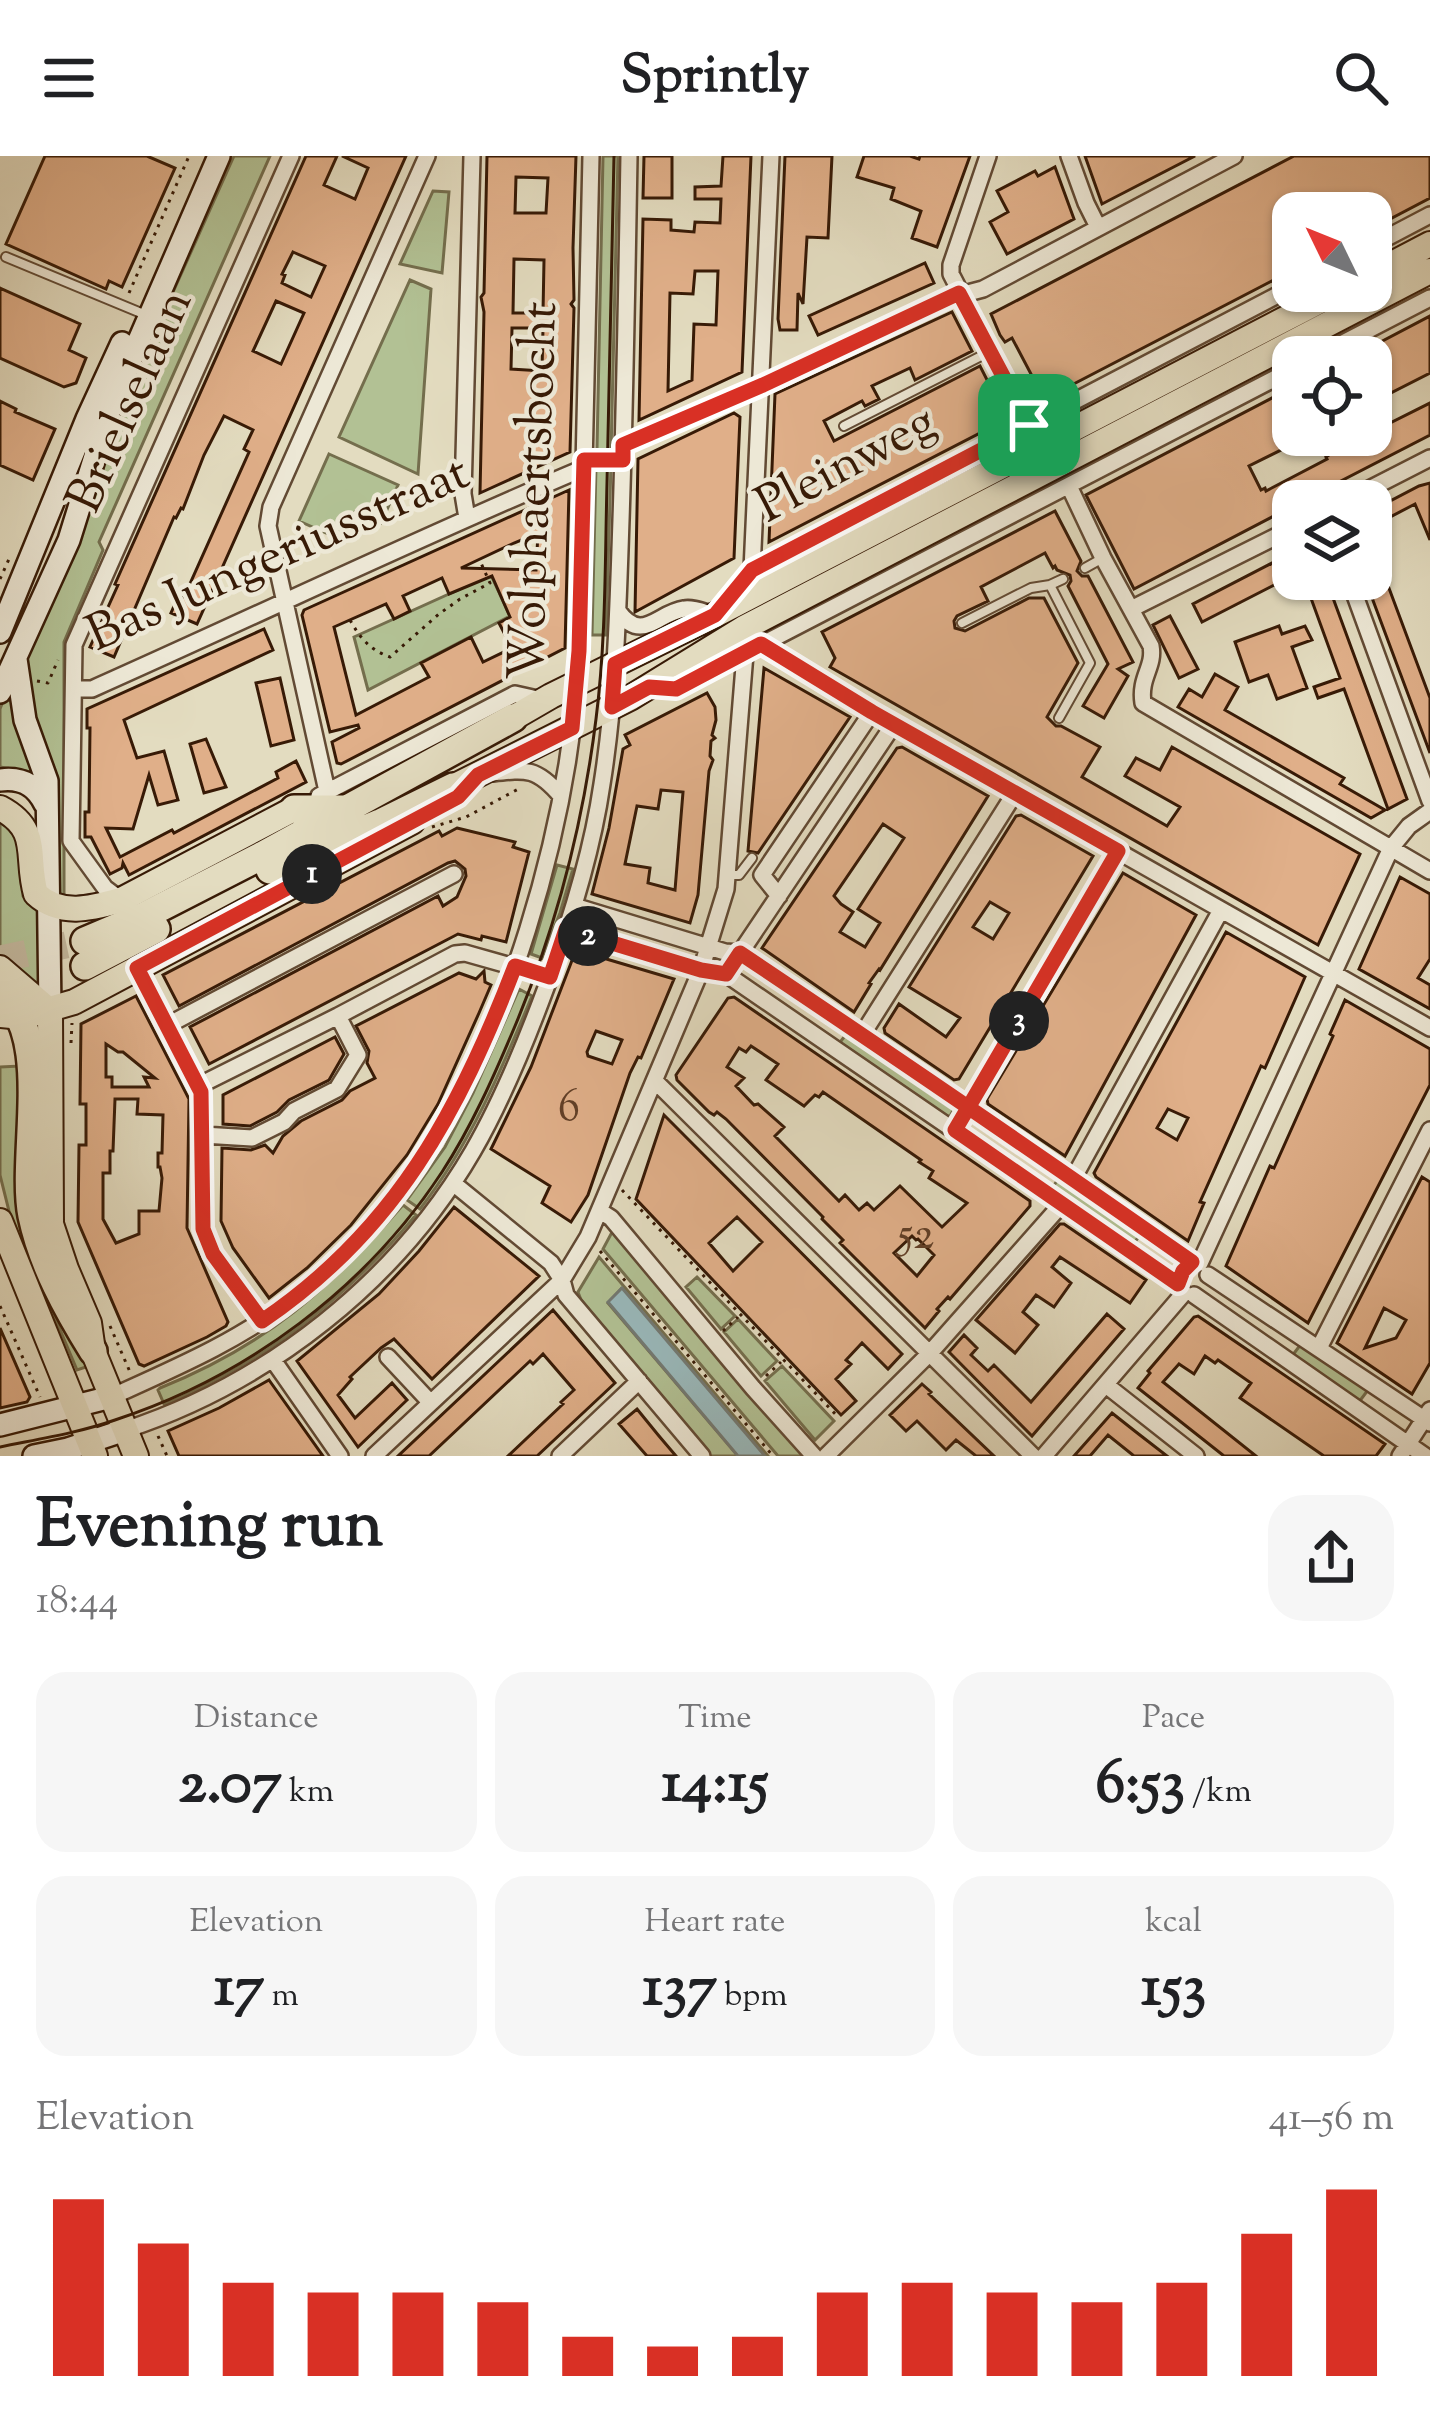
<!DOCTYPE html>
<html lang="en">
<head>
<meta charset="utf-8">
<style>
	:root { --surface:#fff; --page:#f6f6f6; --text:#202124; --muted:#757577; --accent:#d93025 }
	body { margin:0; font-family:"Sorts Mill Goudy",serif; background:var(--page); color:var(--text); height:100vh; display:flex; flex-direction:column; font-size:45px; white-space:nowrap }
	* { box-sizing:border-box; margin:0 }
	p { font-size:39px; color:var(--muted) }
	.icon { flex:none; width:66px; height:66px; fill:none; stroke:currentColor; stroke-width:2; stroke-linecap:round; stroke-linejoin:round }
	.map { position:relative; height:1300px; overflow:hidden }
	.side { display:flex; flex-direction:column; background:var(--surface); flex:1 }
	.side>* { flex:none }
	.needle { width:78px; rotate:313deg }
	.tools { position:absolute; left:1272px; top:36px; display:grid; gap:24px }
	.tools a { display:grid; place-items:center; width:120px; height:120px; border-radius:24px; background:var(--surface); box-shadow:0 3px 9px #0004; font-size:60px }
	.pin { position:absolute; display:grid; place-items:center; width:102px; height:102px; color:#fff; margin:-51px; border-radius:24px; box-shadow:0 6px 18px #0006 }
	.km { position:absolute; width:60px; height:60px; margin:-30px; border-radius:50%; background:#222; color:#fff; font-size:33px; line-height:60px; text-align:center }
	.round { display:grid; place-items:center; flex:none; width:126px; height:126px; border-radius:36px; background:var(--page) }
	.headline { display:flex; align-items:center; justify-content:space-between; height:204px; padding:0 36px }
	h1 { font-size:66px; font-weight:800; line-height:90px }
	.metrics { display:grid; grid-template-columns:repeat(3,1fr); gap:18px; height:204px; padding:12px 36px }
	.metrics div { display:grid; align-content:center; border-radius:30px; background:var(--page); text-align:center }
	.metrics b { font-size:60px; font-weight:800 }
	.metrics small { font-size:33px; font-weight:400 }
	.metrics p { font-size:33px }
	.chart { height:336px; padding:24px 36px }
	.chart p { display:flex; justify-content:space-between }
	.chart svg { width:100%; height:216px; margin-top:12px; stroke:var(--accent); stroke-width:6 }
	header { display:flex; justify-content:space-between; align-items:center; height:156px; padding:0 36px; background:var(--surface); font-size:54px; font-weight:800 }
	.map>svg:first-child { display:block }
</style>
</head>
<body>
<header><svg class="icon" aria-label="menu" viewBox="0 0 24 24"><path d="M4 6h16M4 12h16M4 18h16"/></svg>Sprintly<svg class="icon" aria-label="search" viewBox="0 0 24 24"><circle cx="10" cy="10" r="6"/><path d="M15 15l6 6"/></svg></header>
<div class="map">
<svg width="1430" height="1300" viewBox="0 0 1430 1300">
	<rect width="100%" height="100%" fill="#e3dcc0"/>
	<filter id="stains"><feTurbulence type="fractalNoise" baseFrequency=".00167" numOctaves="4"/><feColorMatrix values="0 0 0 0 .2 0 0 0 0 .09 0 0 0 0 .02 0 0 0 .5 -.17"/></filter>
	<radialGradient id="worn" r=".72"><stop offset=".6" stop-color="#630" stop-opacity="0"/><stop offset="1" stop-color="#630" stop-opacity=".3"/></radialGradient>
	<path fill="#b2c194" stroke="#746e4d" stroke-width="3" d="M234 0H270L99 386 103 394 64 486V741L57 738 30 554 25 510 31 481 138 198 156 174Z
		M603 0H618L611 298 597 297V293Z
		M433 35 449 36 442 117 400 108Z
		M410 124 431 133 418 318 339 281Z
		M329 298 398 329 381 367 355 356 342 384 299 365Z
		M611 309 606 479H592L596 310Z
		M491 419 510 460 368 534 354 481Z
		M12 522 37 617 0 611V553Z
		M0 663 8 666 23 694V740L39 756 42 829 39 837 0 802Z
		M557 709 573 713 560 757 542 802 531 798Z
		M519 833 532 840C501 915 470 989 420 1053L407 1044 445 991 473 937Z
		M847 877 952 949 954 953 950 960 944 961 838 889Z
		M20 910 89 1210 77 1214 29 1100 12 1067 0 1019V911Z
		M1058 1023 1140 1079 1132 1090 1051 1034Z
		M403 1049 416 1059C361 1125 299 1179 223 1220 204 1230 185 1241 164 1248L158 1234 160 1232C267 1189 328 1134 403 1049Z
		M616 1075 807 1300H778L603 1093 611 1078Z
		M599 1101 768 1300H765L621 1133 608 1147 738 1300H709L581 1144 578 1136Z
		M697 1121 735 1160 721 1173 686 1131Z
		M738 1163 777 1205 761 1220 724 1176Z
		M1301 1188 1368 1234 1359 1246 1292 1200Z
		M782 1210 834 1265 815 1284 765 1225Z"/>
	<path fill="#99b9bc" stroke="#727973" stroke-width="3" d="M622 1132 765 1300H738L608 1146Z"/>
	<path fill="#e0af89" stroke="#371a06" stroke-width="3" fill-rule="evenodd" d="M45 0H147L175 12 122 131 109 125 106 133 6 88Z
		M306 0H337L324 29 355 43 368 12 342 0H406L197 468 171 457 179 439 184 441 249 296 244 293 253 274 224 260 204 299 183 353 181 352 176 362 174 361 114 501 90 491 118 429 115 428 123 410ZM293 96 325 110 311 141 282 127 285 119 282 118ZM276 145 304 157 281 208 253 195Z
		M487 0H576L573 92 574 144 571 148 574 152 570 296 480 337 484 156 481 141 484 137ZM516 21 548 22 546 57H515ZM514 103 544 104 543 157H513ZM512 172H543L542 215 511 213Z
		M644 0H672V42H643Z
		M723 0H751L742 216 639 264 643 63 671 64V74L694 76 695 66 720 67 721 43H695V31L721 30ZM695 115H718L716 169 694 168 692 224 668 235 670 137 693 138Z
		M785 0H832L828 82 807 81 803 148 798 137 797 174H780L778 163Z
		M864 0H910L919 3 920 0H970L937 91 912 82 921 55 891 43 894 32 857 21Z
		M1085 0H1195L1102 48Z
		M1294 0H1430V42L1371 73V57H1293V114L1037 247 1024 221 1031 218 1012 182 1005 186 1000 179 991 158Z
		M1055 11 1074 63 1007 98 990 66 1008 56 997 35 1035 15 1038 20Z
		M925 107 934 127 818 179 809 160Z
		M0 132 80 168 69 194 86 202 76 227 64 231 0 202Z
		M952 156 972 195 915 224 910 212 872 230 879 243 865 250 862 245 824 265 834 285 980 210 1007 263 769 386 775 238Z
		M1430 160V217L1371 247V201H1352Z
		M1293 231V288L1249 310 1261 334 1265 332 1266 335 1327 303 1326 301 1332 297 1324 279H1371V253L1380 272 1430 247V279L1302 345H1293V350L1134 433 1086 339Z
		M0 245 16 253 15 256 55 273 33 324 0 309Z
		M734 257 740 261 734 402 635 456 638 303Z
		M1430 327V384L1415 348 1371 371V355L1419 330Z
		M569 334 565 492 341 608 337 607 332 586 359 572 358 569 330 576 302 459 304 454ZM538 377 536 414 461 412 514 387ZM492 420 510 461 499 467 512 492 483 506 471 481 421 507 429 521 356 559 334 471 386 448 394 463 410 455 403 440 442 422 449 438Z
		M1055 355 1081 405 1077 415 1082 420H1088L1133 506 1118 513 1128 520 1104 562 1083 550 1108 508 1068 430 1071 425 1070 419 1057 414 1055 410 1053 412 1045 397 981 431 988 445 957 460 954 465 955 472 965 475 1029 442H1044L1078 507 1047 561 1056 570H1061L1100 591 1082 621 1167 670 1180 651 1125 620 1136 602 1160 614 1172 591 1360 698 1318 789 830 511 835 502 822 476Z
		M1371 384 1430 542V597L1365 423H1371Z
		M1272 407 1282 425 1202 466 1193 448Z
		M1304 423H1326L1407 643 1388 653 1344 533 1318 542 1314 531 1340 522Z
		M1170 460 1198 513 1179 522 1153 469Z
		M1279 470 1282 478 1305 470 1312 484 1292 491 1307 532 1277 543 1268 519 1249 526 1235 486Z
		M264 473 273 494 124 564 137 602 164 595 178 644 158 649 149 619 133 673 106 672 120 701 172 674 174 677 278 622 276 616 296 605 306 626 129 719 123 707 122 712 110 718 91 681H85V656H89L90 572H87V553Z
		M764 512 850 561 758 697 748 695Z
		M1215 518 1238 531 1225 554 1344 622 1340 628 1385 654 1371 662 1178 551 1189 533 1202 541Z
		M280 522 294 584 271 590 256 527Z
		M707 537 715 551 716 564 712 579 715 582 711 585 710 600 713 604 709 615 698 739 690 767 592 738 609 672 623 593 630 589 625 579ZM661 634 683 636 675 734 648 727 650 712 625 708 637 650 658 653Z
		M206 583 226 631 204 637 190 588Z
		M902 591 988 640 880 814 879 813 869 827 871 828 854 856 762 792 897 592ZM883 668 904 682 858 753 880 767 865 791 840 776 853 756 841 748 834 740Z
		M1021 659 1093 700 959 923 954 924 885 877 884 872 899 848 946 881 960 862 909 831 1016 660ZM990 746 1009 757 993 783 973 771Z
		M457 672 515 686 513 691 529 696 506 786 482 780 481 784 458 778 209 908 190 871 438 740 443 750 457 741 466 720 465 713 455 705 448 707 179 850 163 819 439 675 442 680Z
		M1123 717 1196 759 1065 1000 988 948 987 943Z
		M1400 721 1430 738V803L1418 822 1430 829V853L1359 813Z
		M1226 776 1305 821 1265 912 1261 910 1200 1046 1204 1047 1188 1085 1096 1021 1094 1017ZM1168 953 1188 962 1177 984 1157 972Z
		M576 794 674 823 641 902 638 901 630 917 588 1039 571 1066 542 1047 550 1030 491 993 531 911ZM596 875 622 884 612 908 588 900 587 896Z
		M484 815 485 826 491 829 479 857 438 948 407 999 351 1069 307 1112 269 1142 233 1092 221 1065 222 992 251 994 265 989 273 997 283 980 301 965 342 944 350 935 375 922 367 907 369 895 356 870 459 817 476 823Z
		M136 840 189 943 187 1072 228 1166 226 1170 207 1181 144 1210 139 1208 78 1066 79 989H86V948H80L81 868ZM106 888 118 896H123L155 922 144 921 149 931H112V921H106ZM115 943H138L137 958 163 959 162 997H158V1011H160L162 1022 159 1055H139V1078L116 1087 103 1063V1017H110V995H113Z
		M734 841 1030 1045V1050L950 1143 948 1141 937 1153 939 1155 925 1172 840 1087 843 1084 822 1063 823 1061 726 963 717 956 714 959 709 956 677 924 676 919 728 842ZM751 890 778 908 766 924 804 950 815 939 819 941 823 936 921 1004 919 1006 933 1015 929 1022 967 1047 942 1071 900 1030 874 1054 867 1047 859 1054 845 1039 839 1045 775 980 784 971 758 948 754 949 736 930 744 922 727 911 739 892 746 896ZM912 1080 916 1084 918 1083 934 1099 917 1120 894 1097Z
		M1345 844 1430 893V929L1308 1167 1226 1110 1270 1010 1274 1012 1333 880 1330 878Z
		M335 881 344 898 329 924 289 944 277 956 250 970 223 968V939Z
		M664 959 902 1198 888 1213 862 1187 846 1204 851 1208 836 1223 856 1245 841 1259 636 1043ZM737 1061 762 1086 733 1115 709 1087Z
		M1422 1021 1430 1026V1207L1412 1238 1337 1187ZM1384 1152 1406 1164 1396 1182 1365 1192Z
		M454 1051 539 1120 432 1223 394 1183 381 1192 350 1221 352 1223 338 1239 355 1262 392 1227 407 1244 358 1291 297 1205 379 1138 419 1095Z
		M1060 1068H1064L1146 1124 1130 1147 1060 1101 1052 1111 1071 1127 1054 1151 1036 1139 1023 1156 1038 1169 1015 1197 976 1164Z
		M553 1154 615 1227 552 1286 537 1300H508L563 1248 561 1246 574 1234 543 1198 533 1208 530 1205 429 1300H398Z
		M1107 1158 1124 1173 1032 1280 949 1196 964 1179 977 1192 971 1199 988 1215 994 1209 1031 1246Z
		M1198 1160 1385 1288 1376 1300H1324L1240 1242 1251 1227 1218 1204 1215 1207 1205 1200 1194 1218 1179 1208 1163 1226 1256 1300H1224L1138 1232 1150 1217 1148 1215 1194 1161Z
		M0 1172 30 1241 27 1246 0 1252Z
		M269 1224 323 1300H179L168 1275 219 1252Z
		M922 1228 931 1236 929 1238 994 1300H976L956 1284 946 1294 917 1265 906 1275 890 1259Z
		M637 1253 659 1280 676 1300H647L619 1268Z
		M1112 1257 1136 1276 1167 1300H1134L1108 1279 1090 1300H1074Z"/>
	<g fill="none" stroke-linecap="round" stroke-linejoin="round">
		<path stroke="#c1b59b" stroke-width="27" stroke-dasharray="27 14" stroke-linecap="butt" d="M0 803 85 785"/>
		<g stroke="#624a34" stroke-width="12">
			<path id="lane" d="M6 101 146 159
				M844 270 991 195
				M1085 412 1103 402
				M1050 429 1090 507 1059 562
				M962 467 1031 432 1050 429 1063 423
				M728 719H739L752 702"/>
		</g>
		<g stroke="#624a34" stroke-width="20">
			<path id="street" d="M988 0 951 109V118L1029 269
				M1069 0 1086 47 1098 71
				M1371 90 1430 59
				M1316 201 1430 142
				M623 289 762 229 945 143 983 133 1234 0
				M1069 330 1103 402 1151 490C1155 511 1139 521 1143 547L1430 715
				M1346 345 1430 302
				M467 362 463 338 472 0
				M752 414 771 0
				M1349 423 1430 645
				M1131 453 1293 372
				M618 455C642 488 657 457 684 453 693 451 706 457 715 459L752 414 1293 131
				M761 488 872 556 1430 872
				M652 531 676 533 1293 213
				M74 533H92C256 460 418 382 584 312
				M493 617C527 613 537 612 561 640
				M327 635 268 370 271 351 427 0
				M319 640 515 538 542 544
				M779 740 762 719 872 556
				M121 744 105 732 71 685 74 489 291 0
				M574 750 725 796 740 797 1192 1106
				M566 773 701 814 726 818 1178 1128
				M137 812 201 936 203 1074 220 1110 262 1165
				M726 818 894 568
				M166 870 454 718
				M862 879 1015 637
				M655 925 1033 1300
				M198 930 338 860 455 798 465 797 550 821
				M965 957 1118 695
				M203 979 252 982 284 966 294 955 337 933 358 899 338 860
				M1073 1023 1221 754
				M453 1027 551 1107 562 1124 566 1139 702 1300
				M600 1055 611 1062 753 1232 814 1300
				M1200 1107 1391 692 1409 670 1430 655
				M1208 1119 1430 1267
				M1194 1139 1425 1300
				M1319 1192 1430 974
				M388 1201 430 1246
				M273 1204 340 1300
				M1106 1229 1196 1300
				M111 1241C175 1212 239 1185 295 1141 344 1101 389 1054 424 1001 509 872 564 682 577 528 582 471 581 413 583 355 586 237 588 118 591 0
				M125 1274C268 1227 397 1126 473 995 503 943 526 886 547 829 571 764 592 697 602 628 616 540 618 452 621 364 625 243 627 121 629 0
				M374 1300 562 1124 588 1081 701 814 726 733 745 498
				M560 1300 639 1225
				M826 1300 929 1198 1061 1049
				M1044 1300 1184 1137
				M1400 1300 1430 1254"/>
		</g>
		<g stroke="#371a06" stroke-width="26">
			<path id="secondary" d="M0 476 87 263 122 187
				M16 503 25 564 47 625 50 855
				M0 536 69 384 111 249 219 0
				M0 624C21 621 36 629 45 648
				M0 1269 111 1241
				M34 1300 68 1293 125 1274"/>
		</g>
		<g stroke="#371a06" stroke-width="28">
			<path id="primary" d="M1371 119 1430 88
				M513 562 551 540 715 459 1339 135
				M453 631 630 542 744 472 1430 115
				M0 652C42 674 25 701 36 738 61 761 92 752 121 744L294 653
				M0 812 50 855
				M50 855 51 1068 66 1113 89 1167 93 1195 136 1300
				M0 859 22 861 74 846 412 666
				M0 1065 95 1300"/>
		</g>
		<g stroke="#371a06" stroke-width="32">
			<path id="highway" d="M294 653H343
				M270 714 380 667 453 631
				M85 785 144 760 263 699 513 562
				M85 810 156 773
				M0 838C55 876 20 999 32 1060 42 1108 67 1153 93 1195"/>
		</g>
		<path stroke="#371a06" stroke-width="3" stroke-dasharray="3 6" stroke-linecap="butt" d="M129 137 189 0
			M0 423 9 403
			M350 464C360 482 370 494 390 501L439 458 460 443 490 427 480 405
			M37 525 48 527 58 504
			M432 671 466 661 522 631
			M71 887 72 867
			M622 1034 839 1262
			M600 1095 773 1300
			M0 1150 40 1241
			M110 1170 130 1216
			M723 1175 738 1161
			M766 1220 781 1206
			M158 1280 167 1300"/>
		<use href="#lane" stroke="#ede8d6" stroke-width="8"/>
		<use href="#street" stroke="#ede8d6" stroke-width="15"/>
		<use href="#secondary" stroke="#ede8d6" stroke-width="21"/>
		<use href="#primary" stroke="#e3dcc0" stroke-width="24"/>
		<use href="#highway" stroke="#e3dcc0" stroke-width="27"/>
		<path stroke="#371a06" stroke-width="3" d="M0 1291C39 1283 78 1277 115 1264 247 1221 366 1132 442 1016 472 970 494 920 515 870 556 772 583 668 596 563 606 485 605 406 607 327 609 218 612 109 614 0"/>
	</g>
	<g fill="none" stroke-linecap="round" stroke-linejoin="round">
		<g stroke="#fff" stroke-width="24">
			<path id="route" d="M1029 269 959 137 763 229 623 289V304H584L579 495 572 572 478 619 458 641 137 812 201 936 203 1073 213 1098 262 1165C395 1075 459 956 515 810L550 821 566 773 701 814 726 818 740 797C891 898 1042 1001 1192 1106L1183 1115 1178 1128 955 974 968 952 1118 695 872 556 761 488 676 533 649 531 612 551 615 508 715 459 752 414 1029 269"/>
		</g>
		<use href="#route" stroke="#d93025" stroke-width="15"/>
	</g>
	<g text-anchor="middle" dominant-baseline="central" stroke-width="9" stroke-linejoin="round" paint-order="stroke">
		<g font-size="45" fill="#613f27">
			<text x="569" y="953">6</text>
			<text x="916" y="1081">52</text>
		</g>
		<g font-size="51" fill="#371a06" stroke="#ede8d6">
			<text transform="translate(132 246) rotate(-66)">Brielselaan</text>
			<text transform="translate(847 310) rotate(-28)">Pleinweg</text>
			<text transform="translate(536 335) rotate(-88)">Wolphaertsbocht</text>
			<text transform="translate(279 400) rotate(-24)">Bas Jungeriusstraat</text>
		</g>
	</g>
	<rect width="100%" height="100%" filter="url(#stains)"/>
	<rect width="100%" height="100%" fill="url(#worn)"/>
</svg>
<div class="tools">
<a><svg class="needle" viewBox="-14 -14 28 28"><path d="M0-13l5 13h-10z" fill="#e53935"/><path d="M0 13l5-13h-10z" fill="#757577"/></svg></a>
<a><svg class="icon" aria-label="locate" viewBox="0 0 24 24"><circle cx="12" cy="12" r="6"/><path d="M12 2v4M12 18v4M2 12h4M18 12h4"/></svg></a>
<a><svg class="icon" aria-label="layers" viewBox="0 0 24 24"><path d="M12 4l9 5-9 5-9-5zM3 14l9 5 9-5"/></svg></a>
</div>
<div class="pin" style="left:1029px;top:269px;background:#1e9e55"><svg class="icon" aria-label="arrive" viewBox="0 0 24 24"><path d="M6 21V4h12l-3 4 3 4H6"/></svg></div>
<b class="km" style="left:312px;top:718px">1</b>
<b class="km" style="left:588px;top:780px">2</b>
<b class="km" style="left:1019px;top:865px">3</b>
</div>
<section class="side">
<div class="headline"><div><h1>Evening run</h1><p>18:44</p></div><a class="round"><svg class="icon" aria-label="share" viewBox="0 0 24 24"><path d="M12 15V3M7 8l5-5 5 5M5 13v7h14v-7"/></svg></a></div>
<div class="metrics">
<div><p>Distance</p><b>2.07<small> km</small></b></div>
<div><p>Time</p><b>14:15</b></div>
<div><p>Pace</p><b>6:53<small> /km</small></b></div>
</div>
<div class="metrics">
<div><p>Elevation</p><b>17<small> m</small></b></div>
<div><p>Heart rate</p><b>137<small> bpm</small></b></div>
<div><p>kcal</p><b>153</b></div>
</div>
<div class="chart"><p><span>Elevation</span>41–56 m</p>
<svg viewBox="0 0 160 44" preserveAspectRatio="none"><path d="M5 44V8M15 44V17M25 44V25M35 44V27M45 44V27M55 44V29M65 44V36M75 44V38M85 44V36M95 44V27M105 44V25M115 44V27M125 44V29M135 44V25M145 44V15M155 44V6"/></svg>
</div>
</section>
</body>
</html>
